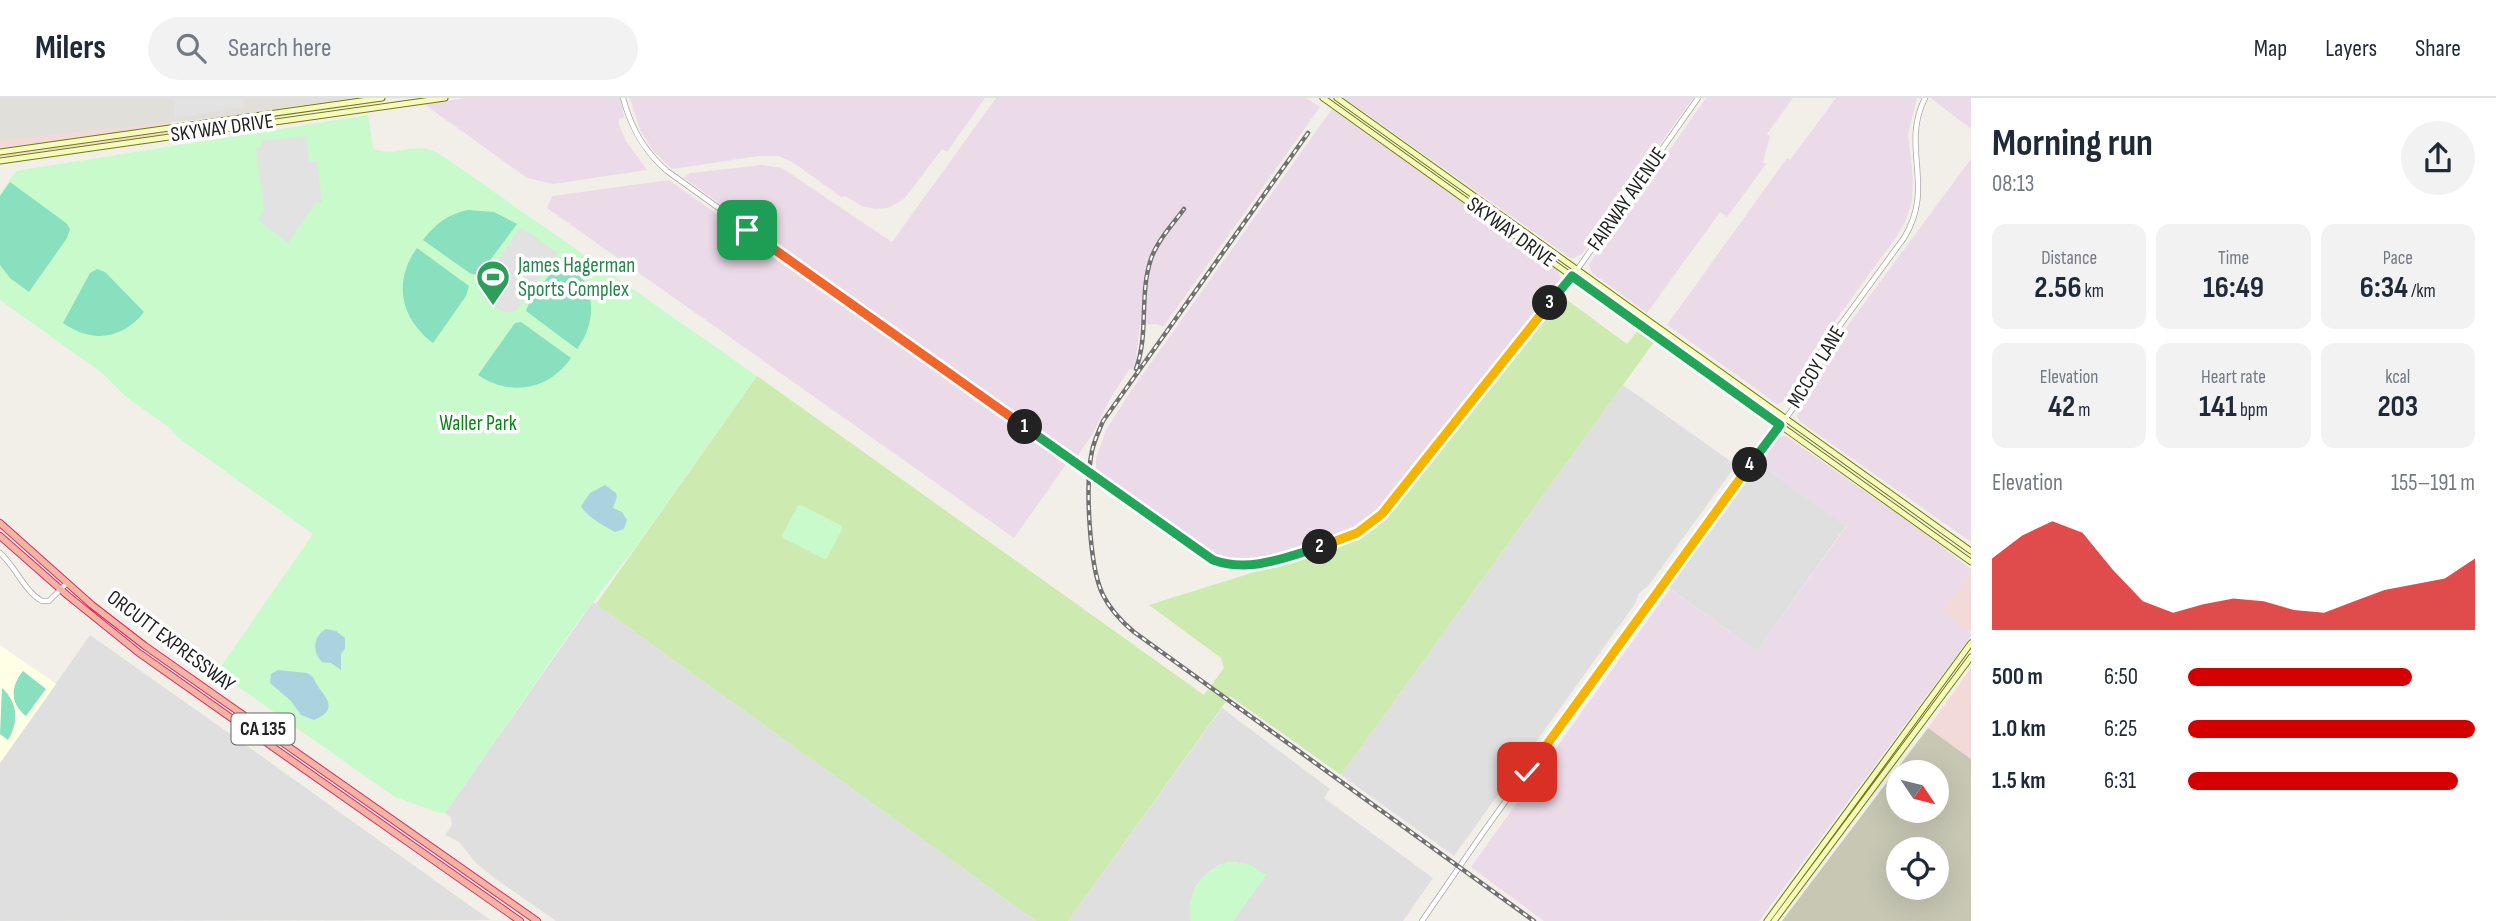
<!DOCTYPE html>
<html lang="en">
<head>
<meta charset="utf-8">
<style>
	:root { --surface:#fff; --page:#f2f2f3; --text:#1f2937; --muted:#747a83; --line:#e0e1e3; --accent:#d40000 }
	body { margin:0; font-family:"Sofia Sans Condensed",sans-serif; background:var(--page); color:var(--text); height:100vh; display:flex; flex-direction:column; font-size:26px; white-space:nowrap }
	* { box-sizing:border-box; margin:0 }
	p { font-size:23px; color:var(--muted) }
	.icon { flex:none; width:38px; height:38px; fill:none; stroke:currentColor; stroke-width:2; stroke-linecap:round; stroke-linejoin:round }
	.map { position:relative; flex:1; overflow:hidden }
	.side { display:flex; flex-direction:column; background:var(--surface); width:525px }
	.side>* { flex:none }
	.needle { width:46px; rotate:125deg }
	.tools { position:absolute; left:1886px; top:662px; display:grid; gap:14px }
	.tools a { display:grid; place-items:center; width:63px; height:63px; border-radius:50%; background:var(--surface); box-shadow:0 7px 28px #0002; font-size:35px }
	.pin { position:absolute; display:grid; place-items:center; width:60px; height:60px; color:#fff; margin:-30px; border-radius:14px; box-shadow:0 4px 10px #0006 }
	.km { position:absolute; width:35px; height:35px; margin:-18px; border-radius:50%; background:#222; color:#fff; font-size:19px; line-height:35px; text-align:center }
	.round { display:grid; place-items:center; flex:none; width:74px; height:74px; border-radius:37px; background:var(--page) }
	.summary { display:flex; align-items:center; justify-content:space-between; height:119px; padding:0 21px }
	h1 { font-size:38px; font-weight:700; line-height:52px }
	.stats { display:grid; grid-template-columns:repeat(3,1fr); gap:10px; height:119px; padding:7px 21px }
	.stats div { display:grid; align-content:center; border-radius:14px; background:var(--page); text-align:center }
	.stats b { font-size:30px; font-weight:700 }
	.stats small { font-size:19px; font-weight:400 }
	.stats p { font-size:19px }
	.chart { height:196px; padding:14px 21px }
	.chart p { display:flex; justify-content:space-between }
	.chart svg { width:100%; height:126px; margin-top:7px; fill:var(--accent); opacity:.7 }
	ul { padding:0 21px; list-style:none; font-size:23px }
	li { display:grid; grid-template-columns:112px 84px 1fr; align-items:center; height:52px }
	li i { height:18px; border-radius:9px; background:var(--accent) }
	header { display:flex; align-items:center; gap:42px; box-sizing:border-box; height:98px; padding:0 35px; background:var(--surface); border-bottom:2px solid var(--line) }
	header strong { font-size:33px }
	nav { display:flex; gap:38px; margin-inline-start:auto; font-size:24px }
	.search { width:490px; height:63px; background:var(--page); display:flex; align-items:center; gap:18px; box-sizing:border-box; padding:0 24px; border-radius:38px; color:var(--muted); font-size:26px }
	main { display:flex; flex:1; min-height:0 }
	.map>svg:first-child { display:block }
</style>
</head>
<body>
<header>
<strong>Milers</strong>
<div class="search"><svg class="icon" aria-label="search" viewBox="0 0 24 24"><circle cx="10" cy="10" r="6"/><path d="M15 15l6 6"/></svg>Search here</div>
<nav><a>Map</a><a>Layers</a><a>Share</a></nav>
</header>
<main>
<div class="map">
<svg width="1971" height="823" viewBox="0 0 1971 823">
	<rect width="100%" height="100%" fill="#f2efe9"/>
	<path fill="#e0dfdf" d="M1623 287 1736 367 1648 488 1639 495 1635 506 1454 758 1341 677Z
		M1758 365 1846 428 1757 553 1669 490Z
		M593 504 596 506 1036 823H556L493 779 475 764 459 744 445 737 452 727 451 719 445 715Z
		M90 537 264 660 490 822 0 823V665Z
		M1222 610 1330 691 1324 700 1433 780 1403 823H1233L1266 777 1236 764 1218 767 1202 780 1195 789 1190 818 1191 823H1068Z"/>
	<path fill="#f2dad9" d="M0 0H167L173 36 0 59Z
		M1971 474V532L1970 534 1941 514Z
		M1971 570V661L1928 630Z"/>
	<path fill="#ebdbe8" d="M467 0H620L624 19 619 21V27L626 43 647 72 553 86 527 80 424 6Z
		M630 0H985L947 54 942 51 904 101 888 110 875 111 862 108 845 98 841 99 794 65 779 58H759L672 71 654 54 640 32Z
		M996 0H1306L1320 9 1163 229 1157 226 1140 227 1135 270 1129 272 1110 301 1092 337 1076 360 684 80 690 75 762 67 782 70 892 144Z
		M1344 0H1693L1582 156 1572 161Z
		M1706 0H1793L1767 36 1770 38 1763 64 1766 66 1727 119 1720 114 1647 215 1592 175 1589 166Z
		M1836 0H1917L1908 36 1913 80 1912 103 1906 122 1897 138 1814 252 1786 303 1777 306 1667 227 1787 60 1790 62Z
		M1971 0V31L1932 1V0Z
		M1332 11 1558 172 1561 184 1373 419 1364 426 1342 436 1258 462 1232 463 1212 456 1200 449 1094 373 1096 369V360L1106 332 1133 290Z
		M1971 61V444L1799 323 1797 318 1808 298 1823 261Z
		M669 82 1067 365 1014 440 547 110 552 98Z
		M1786 338 1927 437 1971 471V474L1942 513 1970 534 1971 538 1759 823H1544L1471 769 1670 491 1757 553 1846 429 1760 366 1779 339Z"/>
	<path fill="#ffffe5" d="M0 547 56 586 0 665Z"/>
	<path fill="#e1dfda" d="M0 0H354L214 20 0 42Z"/>
	<path fill="#c7c7b4" fill-rule="evenodd" d="M1928 630 1971 661V823H1782ZM1899 674H1937V712H1899ZM1899 751H1937V789H1899Z"/>
	<path fill="#cdebb0" d="M1563 199 1627 246 1638 232 1654 244 1341 677 1230 598 1068 823H1036L596 506 757 278 1204 597 1224 570 1221 560 1149 507 1354 443 1376 430Z"/>
	<path fill="#c8facc" d="M368 17 373 50C391 61 413 43 437 54L757 278 637 447 579 522 445 715 436 714 395 699 217 574 313 436 176 338 170 330 125 298 102 275 0 202V96L16 73Z
		M801 407 842 428V432L827 460 824 461 783 440 782 437 798 408Z
		M1228 764 1249 766 1266 777 1233 823H1191C1184 796 1203 772 1228 764Z"/>
	<path fill="#88e0be" d="M10 84 66 125 70 131 67 140 29 194 10 180 0 167V98Z
		M468 112 494 114 517 126 479 177 471 176 423 142C435 126 448 116 468 112Z
		M417 150 469 188 466 198 433 245C400 220 393 183 417 150Z
		M562 159C595 181 600 220 577 251L526 213 529 205Z
		M97 171 105 174 144 214C122 242 91 245 63 225L90 175Z
		M521 224 571 260C549 292 510 299 478 277L515 225Z
		M23 573 46 591 26 618C9 605 11 588 23 573Z
		M2 590C18 604 19 624 8 642L0 636Z"/>
	<path fill="#e2e2e2" d="M173 0H244L245 9 175 20Z
		M306 38 309 64 317 63 322 104H316L288 145 258 122 264 113 256 50 261 49V43Z
		M521 129 558 155 517 212 505 215 484 201 481 186Z"/>
	<path fill="#aad3df" d="M605 387 616 395 617 399 613 410 622 414 627 422 624 431 615 434C604 428 587 419 581 408L590 395Z
		M326 531 336 533 345 540V550L341 556V572L331 565 322 564C312 554 313 538 326 531Z
		M278 572 307 575 313 579C318 595 345 609 314 622L301 617 291 603 270 585 271 576Z"/>
	<g fill="none" stroke-linecap="round" stroke-linejoin="round">
		<g stroke="#a9a9a9" stroke-width="6">
			<path id="tertiary" d="M623 0C631 30 644 53 667 73L1192 449C1206 458 1220 467 1236 468 1265 470 1329 448 1356 436 1366 431 1373 424 1382 416L1577 172 1698 0
				M0 455C16 469 24 493 42 503H49L67 485
				M1422 823 1482 736 1602 569 1797 305 1812 267 1819 256 1904 140C1936 88 1900 50 1925 0"/>
		</g>
		<g stroke="#707d05" stroke-width="7">
			<path id="secondary" d="M1323 0 1971 464
				M1337 0 1971 453
				M0 54 382 0
				M0 63 445 0
				M1767 823 1971 545
				M1774 823 1971 559"/>
		</g>
		<g stroke="#dc2a67" stroke-width="8">
			<path id="trunk" d="M0 425 92 507 145 548 537 823
				M0 438 67 497 139 555 520 823"/>
		</g>
		<use href="#tertiary" stroke="#fff" stroke-width="4.5"/>
		<use href="#secondary" stroke="#f7fabf" stroke-width="5"/>
		<use href="#trunk" stroke="#f2b4a3" stroke-width="6"/>
		<g stroke="#707070" stroke-width="4.5">
			<path id="rail" d="M1308 35 1103 323C1099 333 1094 343 1092 353 1085 385 1089 469 1103 497 1110 511 1122 524 1134 534L1534 823
				M1136 271C1149 236 1139 196 1151 161 1157 143 1173 126 1184 111"/>
		</g>
		<use href="#rail" stroke="#fff" stroke-width="2" stroke-dasharray="5" stroke-linecap="butt"/>
	</g>
	<g fill="none" stroke-linecap="round" stroke-linejoin="round">
		<g stroke="#fff" stroke-width="14">
			<path id="split-1" d="M747 132 1025 329"/>
		</g>
		<g stroke="#fff" stroke-width="14">
			<path id="split-2" d="M1025 329 1213 462C1249 475 1284 460 1320 449"/>
		</g>
		<g stroke="#fff" stroke-width="14">
			<path id="split-3" d="M1320 449 1357 435 1382 416 1550 205"/>
		</g>
		<g stroke="#fff" stroke-width="14">
			<path id="split-4" d="M1550 205 1572 178 1780 327 1750 367"/>
		</g>
		<g stroke="#fff" stroke-width="14">
			<path id="split-5" d="M1527 674 1750 367"/>
		</g>
		<use href="#split-1" stroke="#f0652b" stroke-width="9"/>
		<use href="#split-2" stroke="#22a559" stroke-width="9"/>
		<use href="#split-3" stroke="#f5b400" stroke-width="9"/>
		<use href="#split-4" stroke="#22a559" stroke-width="9"/>
		<use href="#split-5" stroke="#f5b400" stroke-width="9"/>
	</g>
	<defs>
		<g id="stadium-pin" transform="scale(1.75)"><path d="M0 17L-7.5 6A9.5 9.5 0 1 1 7.5 6Z" fill="#2e9e5b" stroke="#fff"/><path d="M0-5a6.5 5 0 1 0 0 10a6.5 5 0 1 0 0-10ZM-3.5-1.8h7v3.6h-7Z" fill="#fff"/></g>
	</defs>
	<g fill-rule="evenodd">
		<use href="#stadium-pin" x="493" y="179"/>
	</g>
	<g text-anchor="middle" dominant-baseline="central" stroke-width="7" stroke-linejoin="round" paint-order="stroke">
		<rect fill="#fff" stroke="#646464" stroke-width="2" x="231.5" y="615.5" width="63" height="31" rx="5"/>
		<g font-size="19" font-weight="bold" fill="#222">
			<text x="263" y="631">CA 135</text>
		</g>
		<g font-size="21" fill="#222" stroke="#fff">
			<text transform="translate(222 30) rotate(-8)">SKYWAY DRIVE</text>
			<text transform="translate(1627 101) rotate(-55)">FAIRWAY AVENUE</text>
			<text transform="translate(1511 134) rotate(36)">SKYWAY DRIVE</text>
			<text transform="translate(1816 269) rotate(-59)">MCCOY LANE</text>
			<text transform="translate(171 543) rotate(37)">ORCUTT EXPRESSWAY</text>
		</g>
		<g font-size="21" fill="#27864d" stroke="#fff" text-anchor="start">
			<text x="518" y="167">James Hagerman<tspan x="518" dy="24">Sports Complex</tspan></text>
		</g>
		<g font-size="21" fill="#0c8416" stroke="#fff">
			<text x="478" y="325">Waller Park</text>
		</g>
	</g>
</svg>
<div class="tools">
<a><svg class="needle" viewBox="-14 -14 28 28"><path d="M0-13l5 13h-10z" fill="#e53935"/><path d="M0 13l5-13h-10z" fill="#747a83"/></svg></a>
<a><svg class="icon" aria-label="locate" viewBox="0 0 24 24"><circle cx="12" cy="12" r="6"/><path d="M12 2v4M12 18v4M2 12h4M18 12h4"/></svg></a>
</div>
<div class="pin" style="left:747px;top:132px;background:#1e9e55"><svg class="icon" aria-label="arrive" viewBox="0 0 24 24"><path d="M6 21V4h12l-3 4 3 4H6"/></svg></div>
<div class="pin" style="left:1527px;top:674px;background:#d93025"><svg class="icon" aria-label="check" viewBox="0 0 24 24"><path d="M5 12l5 5 9-10"/></svg></div>
<b class="km" style="left:1025px;top:329px">1</b>
<b class="km" style="left:1320px;top:449px">2</b>
<b class="km" style="left:1550px;top:205px">3</b>
<b class="km" style="left:1750px;top:367px">4</b>
</div>
<section class="side">
<div class="summary"><div><h1>Morning run</h1><p>08:13</p></div><a class="round"><svg class="icon" aria-label="share" viewBox="0 0 24 24"><path d="M12 15V3M7 8l5-5 5 5M5 13v7h14v-7"/></svg></a></div>
<div class="stats">
<div><p>Distance</p><b>2.56<small> km</small></b></div>
<div><p>Time</p><b>16:49</b></div>
<div><p>Pace</p><b>6:34<small> /km</small></b></div>
</div>
<div class="stats">
<div><p>Elevation</p><b>42<small> m</small></b></div>
<div><p>Heart rate</p><b>141<small> bpm</small></b></div>
<div><p>kcal</p><b>203</b></div>
</div>
<div class="chart"><p><span>Elevation</span>155–191 m</p>
<svg viewBox="0 0 160 44" preserveAspectRatio="none"><path d="M0 44V19L10 11L20 6L30 10L40 23L50 34L60 38L70 35L80 33L90 34L100 37L110 38L120 34L130 30L140 28L150 26L160 19V44z"/></svg>
</div>
<ul>
<li><b>500 m</b>6:50<i style="width:78%"></i></li>
<li><b>1.0 km</b>6:25<i style="width:100%"></i></li>
<li><b>1.5 km</b>6:31<i style="width:94%"></i></li>
</ul>
</section>
</main>
</body>
</html>
